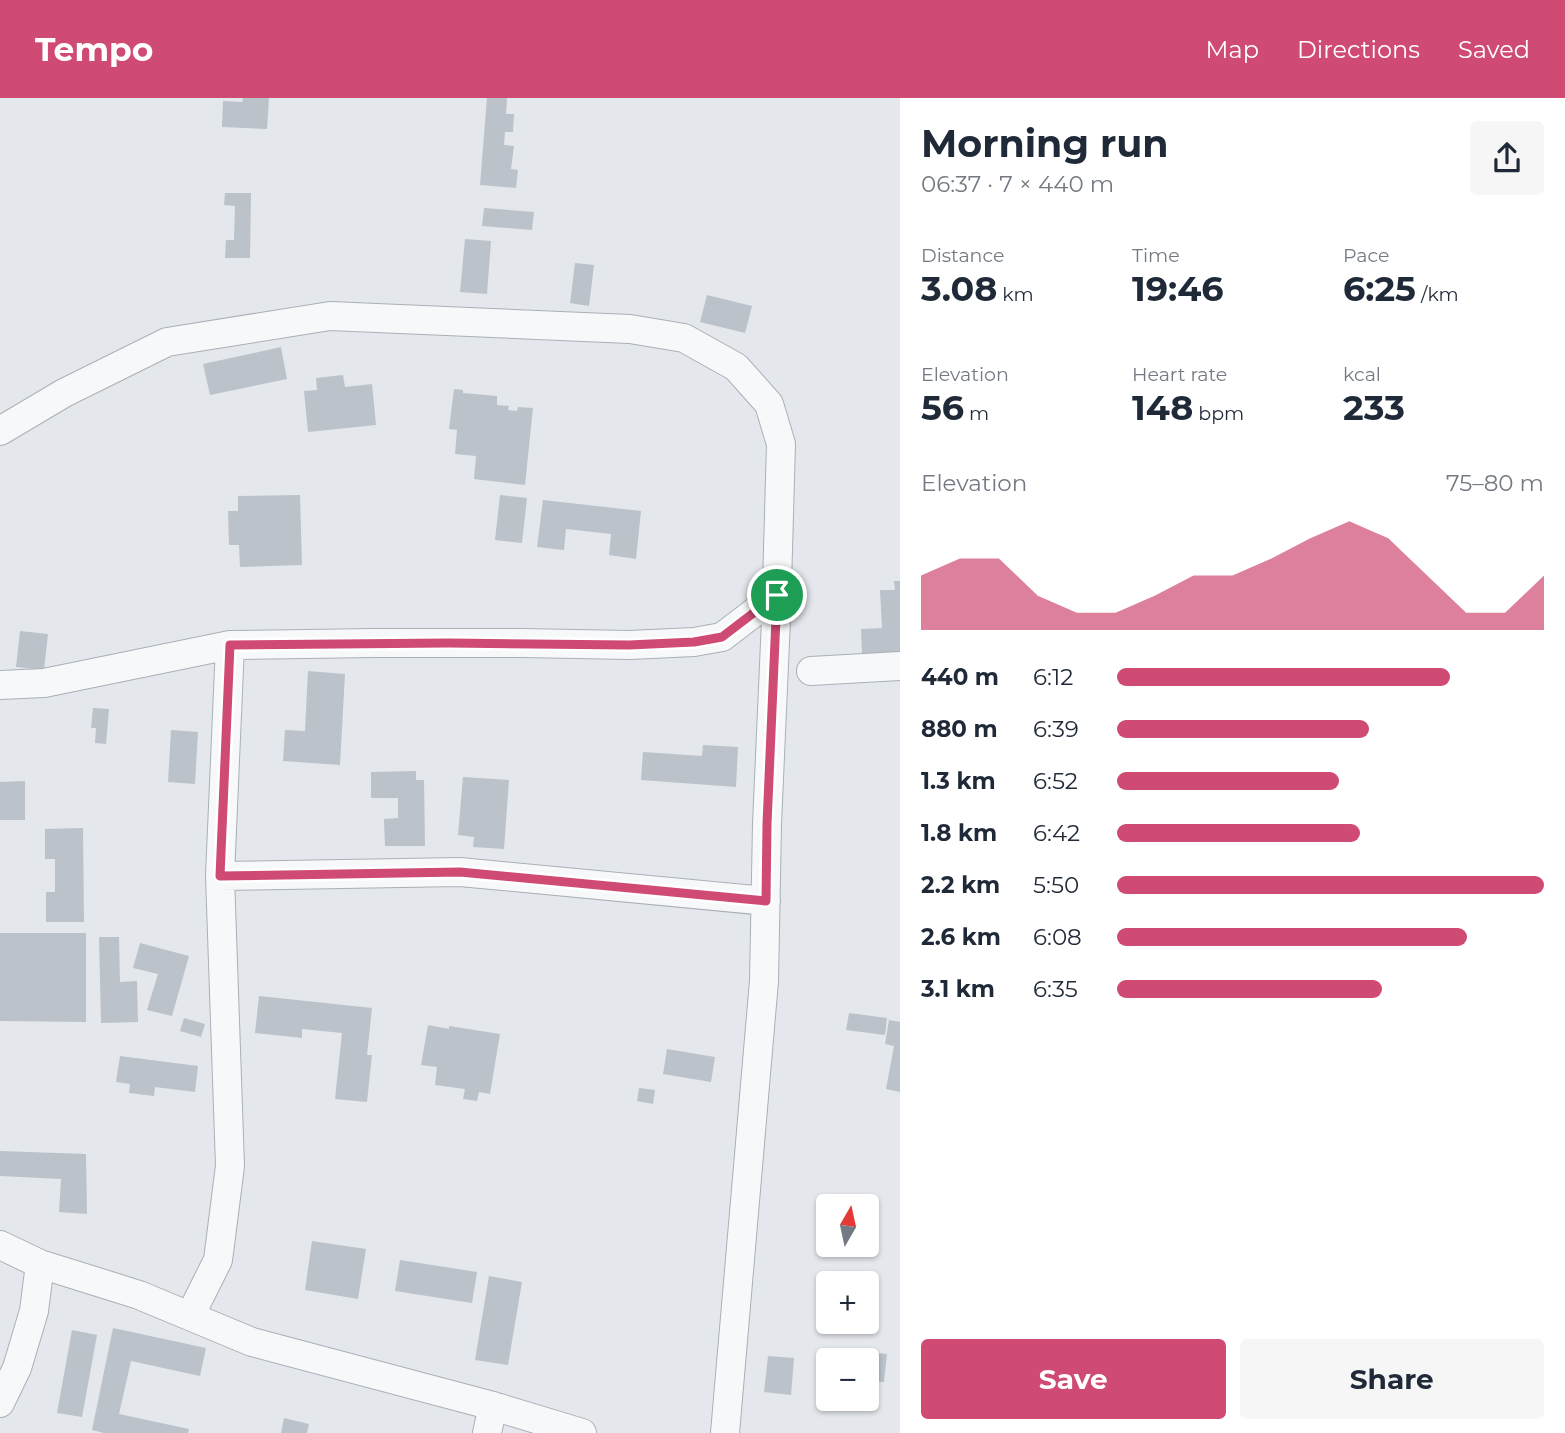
<!DOCTYPE html>
<html lang="en">
<head>
<meta charset="utf-8">
<style>
	:root { --surface:#fff; --page:#f6f6f7; --text:#1f2937; --muted:#747a83; --accent:#cf4b73 }
	body { margin:0; font-family:Montserrat,sans-serif; background:var(--page); color:var(--text); height:100vh; display:flex; flex-direction:column; font-size:26px; white-space:nowrap }
	* { box-sizing:border-box; margin:0 }
	p { font-size:23px; color:var(--muted) }
	.icon { flex:none; width:38px; height:38px; fill:none; stroke:currentColor; stroke-width:2; stroke-linecap:round; stroke-linejoin:round }
	.map { position:relative; flex:1; overflow:hidden }
	.panel { display:flex; flex-direction:column; background:var(--surface); width:665px }
	.panel>* { flex:none }
	.needle { width:46px; rotate:9deg }
	.tools { position:absolute; left:816px; top:1096px; display:grid; gap:14px }
	.tools a { display:grid; place-items:center; width:63px; height:63px; border-radius:7px; background:var(--surface); box-shadow:0 2px 5px #0004; font-size:35px }
	.pin { position:absolute; display:grid; place-items:center; width:60px; height:60px; color:#fff; margin:-30px; border:4px solid #fff; border-radius:50%; box-shadow:0 2px 7px #0007 }
	.round { display:grid; place-items:center; flex:none; width:74px; height:74px; border-radius:7px; background:var(--page) }
	.head { display:flex; align-items:center; justify-content:space-between; height:119px; padding:0 21px }
	h1 { font-size:38px; font-weight:700; line-height:52px }
	.figures { display:grid; grid-template-columns:repeat(3,1fr); gap:10px; height:119px; padding:7px 21px }
	.figures div { display:grid; align-content:center }
	.figures b { font-size:35px; font-weight:700 }
	.figures small { font-size:19px; font-weight:400 }
	.figures p { font-size:19px }
	.chart { height:196px; padding:14px 21px }
	.chart p { display:flex; justify-content:space-between }
	.chart svg { width:100%; height:126px; margin-top:7px; fill:var(--accent); opacity:.7 }
	.primary-button { display:flex; gap:14px; margin-top:auto; padding:14px 21px }
	.primary-button a { flex:1; height:80px; border-radius:7px; background:var(--accent); color:#fff; font-size:28px; font-weight:700; line-height:80px; text-align:center }
	.primary-button a+a { background:var(--page); color:var(--text) }
	ul { padding:0 21px; list-style:none; font-size:23px }
	li { display:grid; grid-template-columns:112px 84px 1fr; align-items:center; height:52px }
	li i { height:18px; border-radius:9px; background:var(--accent) }
	header { display:flex; align-items:center; gap:42px; box-sizing:border-box; height:98px; padding:0 35px; background:var(--accent); color:#fff }
	header strong { font-size:33px }
	nav { display:flex; gap:38px; margin-inline-start:auto; font-size:24px }
	main { display:flex; flex:1; min-height:0 }
	.map>svg:first-child { display:block }
</style>
</head>
<body>
<header>
<strong>Tempo</strong>
<nav><a>Map</a><a>Directions</a><a>Saved</a></nav>
</header>
<main>
<div class="map">
<svg width="900" height="1335" viewBox="0 0 900 1335">
	<rect width="100%" height="100%" fill="#e4e8ec"/>
	<path fill="#bbc2c9" d="M243 0H269L267 31 222 29 223 3 242 4Z
		M487 0H507L506 16H514L513 34H505L504 47 514 48 511 71 518 72 516 90 480 87Z
		M225 95H251L250 160H225L226 142H234L235 108 224 107Z
		M484 110 534 114 532 132 482 128Z
		M465 141 491 143 487 196 460 194Z
		M575 165 594 167 589 208 570 205Z
		M707 197 752 208 745 235 700 224Z
		M281 249 287 281 210 297 203 266Z
		M343 277 345 289 372 286 376 327 308 334 304 293 317 292 316 280Z
		M454 291 463 292V295L497 298V307L509 308 508 312 517 313 518 309 533 310 525 387 474 381 476 358 455 356 457 332 449 331Z
		M300 397 302 467 240 469 239 447H229L228 413H238V398Z
		M500 397 527 400 522 445 495 442Z
		M543 402 641 413 636 461 609 457 611 436 566 431 564 452 537 449Z
		M894 483H900V554L862 556 861 531 882 530 880 492H895Z
		M20 533 48 536 44 572 16 569Z
		M308 573 345 576 340 667 283 663 285 632 305 633Z
		M93 610 109 611 106 646 95 645 96 630H91Z
		M171 632 198 634 195 686 168 684Z
		M703 647 738 649 736 689 641 682 643 654 702 658Z
		M416 673V682H424L425 748H385L384 721 398 720V700H371V674Z
		M463 679 509 682 504 751 473 749 474 739 458 737Z
		M25 683V722H0V684Z
		M83 730 84 824H46V794H55V761H45V731Z
		M0 835H86V924L0 923Z
		M99 839H119L120 884 137 883 138 924 101 925Z
		M140 845 189 858 172 918 147 912 158 876 133 870Z
		M259 898 372 910 367 957H372L367 1004 335 1001 342 935 302 931V940L255 935Z
		M849 915 887 920 885 937 846 932Z
		M184 920 205 926 201 939 180 933Z
		M889 922 900 924V994L886 991 894 948 885 946Z
		M428 927 449 931V928L500 936 490 996 479 994 477 1003 463 1001 465 991 435 987 437 969 421 967Z
		M667 951 715 959 711 984 663 976Z
		M120 958 198 968 195 994 155 989 154 998 129 995 130 986 116 984Z
		M639 990 655 992 653 1006 637 1003Z
		M0 1053 86 1056 87 1116 59 1114 61 1081 0 1078Z
		M312 1143 366 1151 358 1201 305 1192Z
		M400 1162 477 1174 472 1205 395 1193Z
		M489 1178 522 1184 508 1267 475 1262Z
		M113 1230 206 1250 200 1278 131 1263 119 1316 189 1331 188 1335H104L92 1332Z
		M72 1232 97 1237 82 1319 57 1315Z
		M825 1250 887 1256 884 1284 866 1283V1262H828V1279L822 1278Z
		M768 1258 794 1260 791 1297 764 1294Z
		M284 1320 309 1326 307 1335H281Z"/>
	<g fill="none" stroke-linecap="round" stroke-linejoin="round">
		<g stroke="#a9b0b6" stroke-width="30">
			<path id="minor" d="M0 333 64 295 167 244 330 218 630 231 684 240 736 269 769 306 781 346 776 522 767 726 764 883 725 1335
				M811 573 900 568
				M0 587 44 585 230 547 374 545H522L629 547 694 544 722 539 777 497
				M220 778 460 774 766 803
				M0 1147 40 1166 139 1197 252 1244 493 1308 582 1335
				M190 1218 218 1162 230 1068 220 778 230 547
				M0 1305 17 1270 34 1213 40 1166
				M487 1335 493 1308"/>
		</g>
		<use href="#minor" stroke="#f7f8fa" stroke-width="28"/>
	</g>
	<g fill="none" stroke-linecap="round" stroke-linejoin="round">
		<g stroke="#fff" stroke-width="14">
			<path id="route" d="M777 497 767 726 766 803 460 774 220 778 230 547 448 545 629 547 694 544 722 539Z"/>
		</g>
		<use href="#route" stroke="#cf4b73" stroke-width="9"/>
	</g>
</svg>
<div class="tools">
<a><svg class="needle" viewBox="-14 -14 28 28"><path d="M0-13l5 13h-10z" fill="#e53935"/><path d="M0 13l5-13h-10z" fill="#747a83"/></svg></a>
<a>+</a>
<a>−</a>
</div>
<div class="pin" style="left:777px;top:497px;background:#1e9e55"><svg class="icon" aria-label="arrive" viewBox="0 0 24 24"><path d="M6 21V4h12l-3 4 3 4H6"/></svg></div>
</div>
<section class="panel">
<div class="head"><div><h1>Morning run</h1><p>06:37 · 7 × 440 m</p></div><a class="round"><svg class="icon" aria-label="share" viewBox="0 0 24 24"><path d="M12 15V3M7 8l5-5 5 5M5 13v7h14v-7"/></svg></a></div>
<div class="figures">
<div><p>Distance</p><b>3.08<small> km</small></b></div>
<div><p>Time</p><b>19:46</b></div>
<div><p>Pace</p><b>6:25<small> /km</small></b></div>
</div>
<div class="figures">
<div><p>Elevation</p><b>56<small> m</small></b></div>
<div><p>Heart rate</p><b>148<small> bpm</small></b></div>
<div><p>kcal</p><b>233</b></div>
</div>
<div class="chart"><p><span>Elevation</span>75–80 m</p>
<svg viewBox="0 0 160 44" preserveAspectRatio="none"><path d="M0 44V25L10 19L20 19L30 32L40 38L50 38L60 32L70 25L80 25L90 19L100 12L110 6L120 12L130 25L140 38L150 38L160 25V44z"/></svg>
</div>
<ul>
<li><b>440 m</b>6:12<i style="width:78%"></i></li>
<li><b>880 m</b>6:39<i style="width:59%"></i></li>
<li><b>1.3 km</b>6:52<i style="width:52%"></i></li>
<li><b>1.8 km</b>6:42<i style="width:57%"></i></li>
<li><b>2.2 km</b>5:50<i style="width:100%"></i></li>
<li><b>2.6 km</b>6:08<i style="width:82%"></i></li>
<li><b>3.1 km</b>6:35<i style="width:62%"></i></li>
</ul>
<div class="primary-button"><a>Save</a><a>Share</a></div>
</section>
</main>
</body>
</html>
